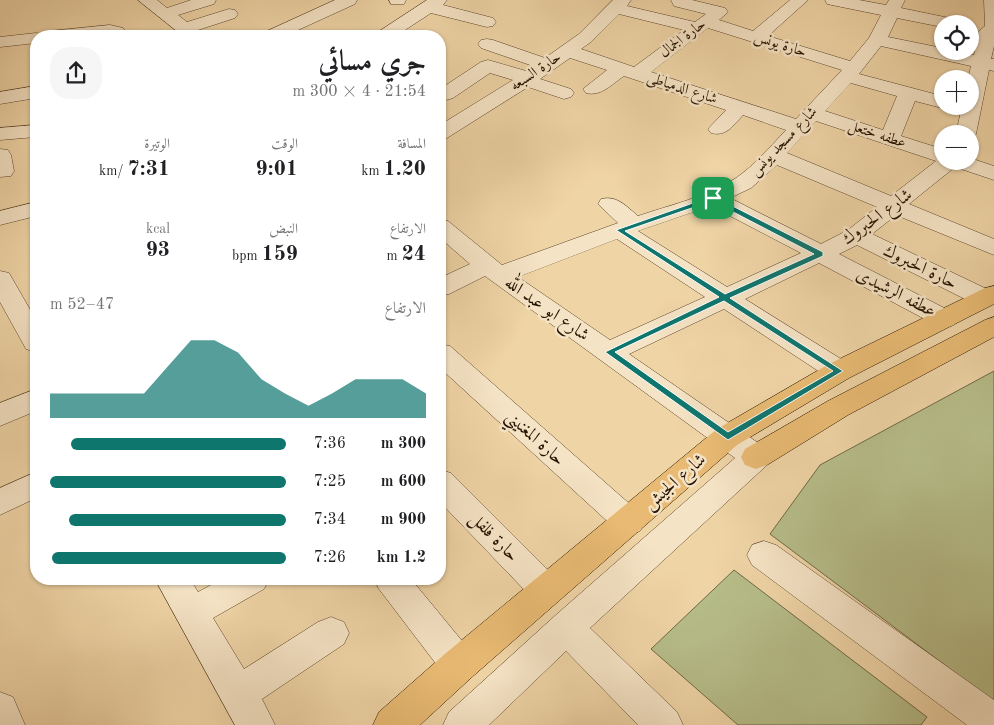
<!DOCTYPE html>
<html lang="ar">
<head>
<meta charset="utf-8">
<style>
	:root { --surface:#fff; --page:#f6f6f6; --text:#202124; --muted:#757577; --accent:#0f766e }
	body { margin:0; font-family:"Old Standard TT",Amiri,serif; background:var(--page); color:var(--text); direction:rtl; height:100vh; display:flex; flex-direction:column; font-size:19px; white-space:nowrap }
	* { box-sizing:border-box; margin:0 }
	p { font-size:16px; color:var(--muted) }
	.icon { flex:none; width:28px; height:28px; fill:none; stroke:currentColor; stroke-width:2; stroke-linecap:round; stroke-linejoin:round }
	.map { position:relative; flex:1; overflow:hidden; direction:ltr }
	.side { position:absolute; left:30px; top:30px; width:416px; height:555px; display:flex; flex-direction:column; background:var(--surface); border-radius:20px; box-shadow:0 1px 4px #0004; direction:rtl }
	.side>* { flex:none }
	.fabs { position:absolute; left:934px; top:15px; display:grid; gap:10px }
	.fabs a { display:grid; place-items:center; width:45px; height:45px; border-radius:50%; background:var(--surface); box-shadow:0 1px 4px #0004; font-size:25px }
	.pin { position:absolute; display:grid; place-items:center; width:42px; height:42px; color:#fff; margin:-21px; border-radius:10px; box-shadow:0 2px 8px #0006 }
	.round { display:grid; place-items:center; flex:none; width:52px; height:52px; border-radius:20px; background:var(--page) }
	.summary { display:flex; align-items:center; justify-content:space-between; height:85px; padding:0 20px }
	h1 { font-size:28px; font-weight:600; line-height:38px }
	.figures { display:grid; grid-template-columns:repeat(3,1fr); gap:8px; height:85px; padding:5px 20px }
	.figures div { display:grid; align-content:center }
	.figures b { font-size:21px; font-weight:600 }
	.figures small { font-size:14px; font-weight:400 }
	.figures p { font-size:14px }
	.chart { height:140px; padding:10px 20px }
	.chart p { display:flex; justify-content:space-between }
	.chart svg { width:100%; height:90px; margin-top:5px; fill:var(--accent); opacity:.7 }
	ul { padding:0 20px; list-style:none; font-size:16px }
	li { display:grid; grid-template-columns:80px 60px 1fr; align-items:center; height:38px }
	li i { height:12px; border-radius:6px; background:var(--accent) }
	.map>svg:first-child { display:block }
</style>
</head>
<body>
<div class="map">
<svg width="994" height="725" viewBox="0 0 994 725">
	<rect width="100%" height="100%" fill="#efd4a6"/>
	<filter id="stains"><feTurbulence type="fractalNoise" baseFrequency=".004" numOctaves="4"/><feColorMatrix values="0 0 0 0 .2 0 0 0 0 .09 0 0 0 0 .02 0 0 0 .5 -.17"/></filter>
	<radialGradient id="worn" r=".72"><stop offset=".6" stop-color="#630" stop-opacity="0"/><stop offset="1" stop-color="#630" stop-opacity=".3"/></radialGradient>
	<path fill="#b6bd89" stroke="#6e6845" d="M994 371V702L770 534 820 465Z
		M734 570 927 717 921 725H738L651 649Z"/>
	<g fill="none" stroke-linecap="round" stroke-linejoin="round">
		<g stroke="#59432a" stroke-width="1">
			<path id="minor" d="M138 0H157L167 8 191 0H216L214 4 178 15 187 22 229 9 235 10 238 14 235 18 198 30 203 36H183Z
				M335 0H357L355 4 285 36H262L265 32Z
				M389 0H406L404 4H391Z
				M427 0H447L443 5 493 18 496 22 493 26 487 27 431 13 396 36H375L378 32Z
				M613 0H631L627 6 695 22 706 14 674 6 671 0H692L725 8 728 12 719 20 753 31 790 0H808L768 36 850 61 869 38 881 15 827 4 825 0H859L886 5 889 0H905L901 8 959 20 962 24H942V27L897 18 888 37 942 48V51H956L974 55 979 31 985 26 984 0H994V46L991 59H994V71L989 70 976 134 973 138 970 139V134H956L962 106H970V79H968L971 66 881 46 859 74 942 96V106H949L942 108 915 101 901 136 942 149V161H970V158L994 166V180L955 167 909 204 994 239V255L896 215 872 234 993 292 994 302 984 306 975 304 857 245 839 254 954 313 958 319 954 325 945 328 936 325 819 263 745 299 849 364 853 371 849 378 839 381 829 378 724 309 629 354 767 449 771 457 767 465 590 628 677 712 683 725H638L566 651 489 725H443L449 712 557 614 735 458 485 276 449 294 440 296V278L470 264 440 238V219L448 221 502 265 618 223 598 204 601 199C617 195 626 206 638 216 670 205 707 197 736 178 755 165 770 147 786 130L743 115C733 126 726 137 711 133L708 129 726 110 624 76C612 84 601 97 586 93L583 89 607 70 570 58 540 79 571 89 574 93 571 97 564 99 528 87 447 138 440 140V125L513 80 490 73 453 98 446 100 440 98V89L481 62 488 60 526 71 533 66 481 48 478 44 481 40 487 39 493 40 545 58 579 34ZM619 14 684 30 634 67 581 49 591 42ZM708 28 842 70 796 119 651 72ZM851 83 897 96 883 130 825 111ZM816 121 936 161 891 196 787 153ZM777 165 877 207 848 230 821 244 730 198 751 188ZM711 206 801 253 727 287 638 231ZM617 239 705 297 610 340 518 277Z
				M110 25 123 28 128 36H36V43L0 47V37L36 33 42 34 50 31Z
				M36 86V98L0 104V92Z
				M36 125V137L0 140V128Z
				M0 149 8 150 11 155 14 171 11 176 0 177Z
				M36 202V216L0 225V211Z
				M0 271 9 273 36 320V352L26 349 0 302Z
				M440 344 450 346 640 513 645 522 640 531 629 535 618 531 440 368Z
				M36 389V411L0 426V403Z
				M440 470 451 473 559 581 564 591 559 601 547 606 535 601 440 502Z
				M36 472V498L0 515V488Z
				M764 541 776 545 994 700V725H967L752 565 747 555 752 545Z
				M155 579H190L198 592 222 579H269L264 589 213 618 244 669 318 622 331 617 344 622 349 633 344 644 262 699 275 725H235Z
				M374 579H411L472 653 477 665 472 677 459 682 446 677 379 589Z
				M0 692 13 697 25 725H0Z"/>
		</g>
		<g stroke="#271301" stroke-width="1">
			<path id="major" d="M994 286V304L849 378 737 445 472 677 420 725H373L379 712 446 653 717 429 829 364 985 288Z
				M994 317V337L848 415 767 465 756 469 745 465 741 457 745 449 828 401 985 320Z"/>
		</g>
		<use href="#minor" fill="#f5e3c5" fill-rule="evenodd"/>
		<use href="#major" fill="#e8ba73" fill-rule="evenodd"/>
	</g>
	<path fill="#0f766e" stroke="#fff" fill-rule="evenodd" d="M713 196 823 252V256L730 298 843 371 728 440 605 352 719 297 616 230ZM712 201 814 254 725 294 625 231ZM724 301 833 371 728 432 615 352Z"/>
	<g text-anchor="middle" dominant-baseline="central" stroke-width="5" stroke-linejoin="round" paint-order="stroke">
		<g font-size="15" fill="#271301" stroke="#f5e3c5">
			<text transform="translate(683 39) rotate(-37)">حارة الجمال</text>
			<text transform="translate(780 45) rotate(18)">حارة يونس</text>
			<text transform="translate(536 72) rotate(-34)">حارة السبعه</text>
			<text transform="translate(682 89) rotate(18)">شارع الدمياطى</text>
			<text transform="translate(877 135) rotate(18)">عطفه ختعل</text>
			<text transform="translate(784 142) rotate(-46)">شارع مسجد يونس</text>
		</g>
		<g font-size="18" fill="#271301" stroke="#f5e3c5">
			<text transform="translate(877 217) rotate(-36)">شارع الحبروك</text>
			<text transform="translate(920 267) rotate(26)">حارة الحبروك</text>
			<text transform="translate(896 293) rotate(27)">عطفه الرشيدى</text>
			<text transform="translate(547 309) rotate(35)">شارع ابو عبد الله</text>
			<text transform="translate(535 438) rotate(42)">حارة المغنيني</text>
			<text transform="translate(675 482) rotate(-41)">شارع الجيش</text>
			<text transform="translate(494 537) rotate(45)">حارة فلفل</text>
		</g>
	</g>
	<rect width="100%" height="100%" filter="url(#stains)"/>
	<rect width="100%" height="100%" fill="url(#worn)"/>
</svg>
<div class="fabs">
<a><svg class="icon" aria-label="locate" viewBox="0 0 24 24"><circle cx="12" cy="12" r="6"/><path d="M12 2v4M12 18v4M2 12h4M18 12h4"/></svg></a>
<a>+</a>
<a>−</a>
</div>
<div class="pin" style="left:713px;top:198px;background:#1e9e55"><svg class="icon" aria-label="arrive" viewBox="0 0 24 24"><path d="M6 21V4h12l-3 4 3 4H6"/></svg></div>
<section class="side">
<div class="summary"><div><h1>جري مسائي</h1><p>21:54 · 4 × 300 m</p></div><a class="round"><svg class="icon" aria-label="share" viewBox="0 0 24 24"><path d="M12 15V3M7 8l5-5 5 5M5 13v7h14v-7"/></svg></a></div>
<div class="figures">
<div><p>المسافة</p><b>1.20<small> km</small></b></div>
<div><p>الوقت</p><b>9:01</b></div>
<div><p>الوتيرة</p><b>7:31<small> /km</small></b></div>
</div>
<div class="figures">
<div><p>الارتفاع</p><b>24<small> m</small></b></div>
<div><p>النبض</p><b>159<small> bpm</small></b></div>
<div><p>kcal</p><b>93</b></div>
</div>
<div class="chart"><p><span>الارتفاع</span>47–52 m</p>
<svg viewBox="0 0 160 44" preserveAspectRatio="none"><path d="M0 44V32L10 32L20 32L30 32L40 32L50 19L60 6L70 6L80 12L90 25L100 32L110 38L120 32L130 25L140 25L150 25L160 32V44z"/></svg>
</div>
<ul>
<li><b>300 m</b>7:36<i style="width:91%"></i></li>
<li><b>600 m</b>7:25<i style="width:100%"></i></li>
<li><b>900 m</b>7:34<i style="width:92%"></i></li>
<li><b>1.2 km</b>7:26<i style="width:99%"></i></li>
</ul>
</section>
</div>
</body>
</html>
